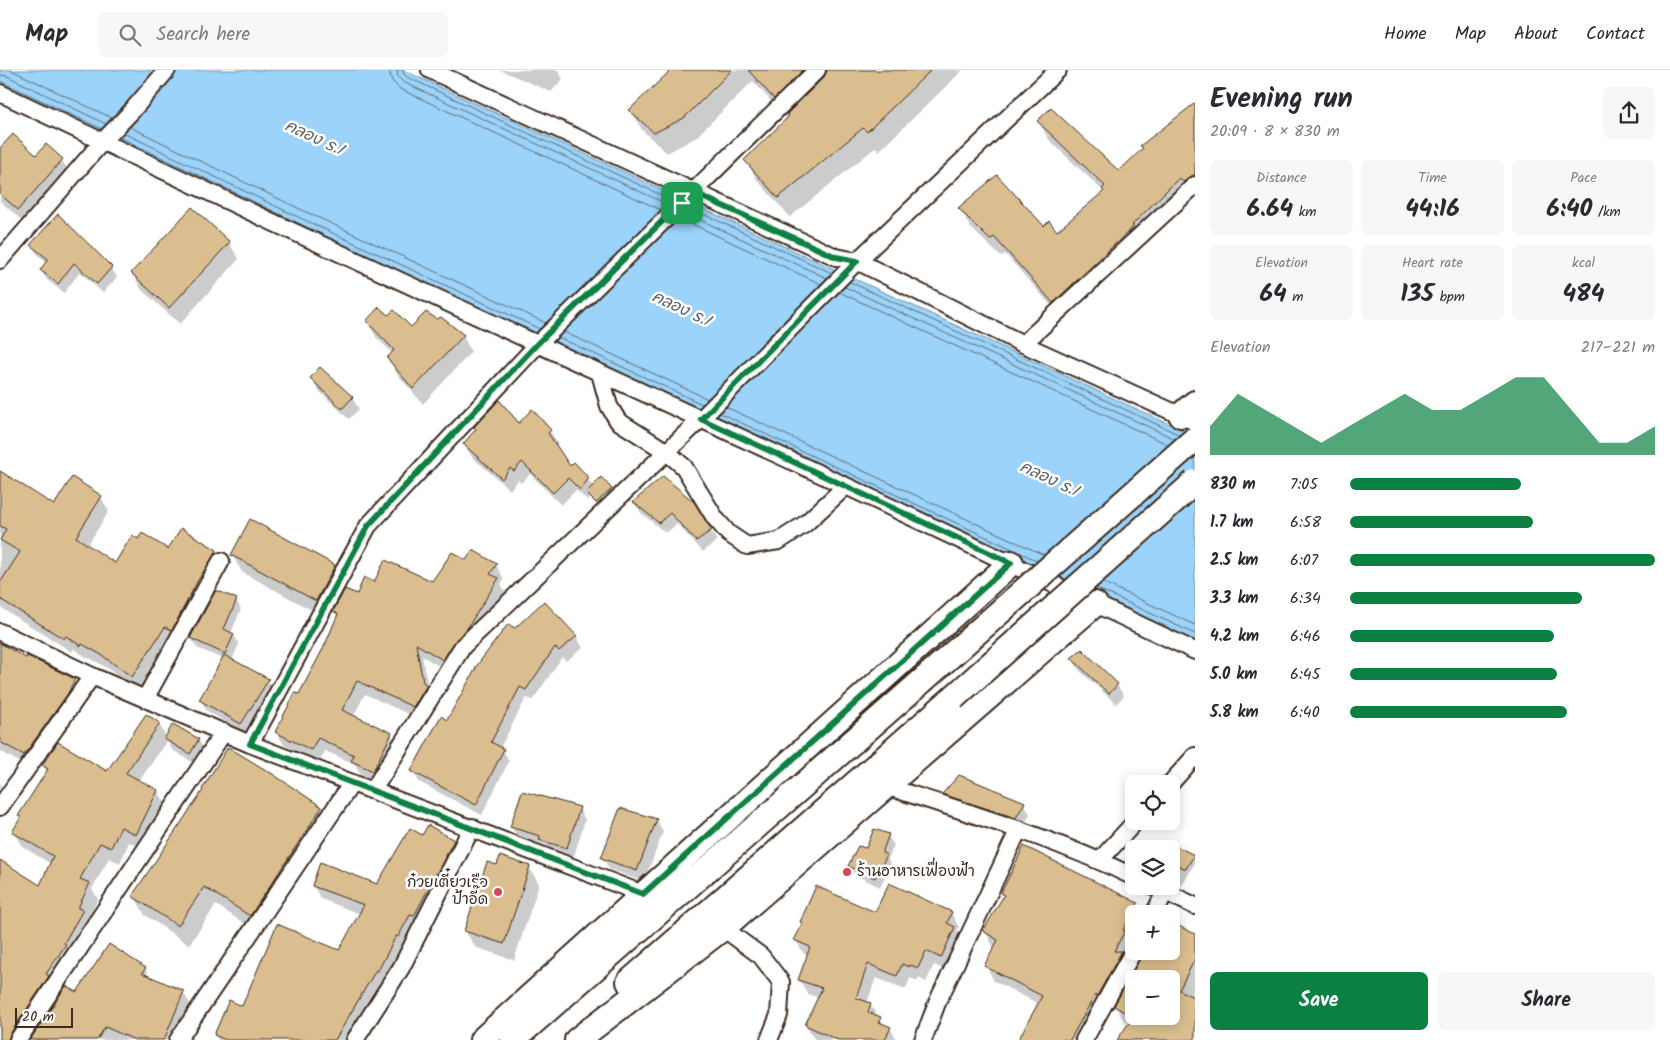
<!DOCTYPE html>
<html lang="en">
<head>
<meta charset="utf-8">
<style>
	:root { --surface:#fff; --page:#f7f7f7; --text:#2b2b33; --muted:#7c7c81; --line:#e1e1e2; --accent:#0b8043 }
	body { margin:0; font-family:Kalam,"Playpen Sans Thai",sans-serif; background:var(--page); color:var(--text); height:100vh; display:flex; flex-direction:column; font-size:19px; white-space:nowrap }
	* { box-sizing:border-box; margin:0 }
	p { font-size:16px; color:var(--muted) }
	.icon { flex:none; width:28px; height:28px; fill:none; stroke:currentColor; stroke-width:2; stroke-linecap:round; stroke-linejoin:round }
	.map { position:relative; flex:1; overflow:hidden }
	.drawer { display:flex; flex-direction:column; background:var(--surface); width:475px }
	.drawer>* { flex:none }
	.fabs { position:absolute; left:1125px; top:705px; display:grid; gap:10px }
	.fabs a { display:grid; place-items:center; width:55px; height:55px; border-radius:8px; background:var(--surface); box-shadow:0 2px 12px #0003; font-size:25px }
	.scale { position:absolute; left:15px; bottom:12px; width:58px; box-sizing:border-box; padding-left:5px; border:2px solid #3b2a1e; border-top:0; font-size:14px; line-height:18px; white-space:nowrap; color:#3b2a1e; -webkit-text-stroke:4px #fff; paint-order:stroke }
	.pin { position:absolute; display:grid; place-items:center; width:42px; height:42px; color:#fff; margin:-21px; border-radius:10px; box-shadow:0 2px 8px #0006 }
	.round { display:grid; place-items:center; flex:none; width:52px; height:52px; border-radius:8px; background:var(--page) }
	.headline { display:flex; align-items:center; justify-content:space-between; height:85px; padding:0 15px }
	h1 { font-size:28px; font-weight:800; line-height:38px }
	.figures { display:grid; grid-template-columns:repeat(3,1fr); gap:8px; height:85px; padding:5px 15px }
	.figures div { display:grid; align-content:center; border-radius:8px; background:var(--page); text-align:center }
	.figures b { font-size:25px; font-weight:800 }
	.figures small { font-size:14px; font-weight:400 }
	.figures p { font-size:14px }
	.chart { height:140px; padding:10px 15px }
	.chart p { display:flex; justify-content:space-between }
	.chart svg { width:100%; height:90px; margin-top:5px; fill:var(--accent); opacity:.7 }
	.button { display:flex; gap:10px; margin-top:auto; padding:10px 15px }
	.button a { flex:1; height:58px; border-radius:8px; background:var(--accent); color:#fff; font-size:20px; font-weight:800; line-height:58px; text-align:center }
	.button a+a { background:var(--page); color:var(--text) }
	ul { padding:0 15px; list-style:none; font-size:16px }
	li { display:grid; grid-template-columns:80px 60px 1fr; align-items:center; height:38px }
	li i { height:12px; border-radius:6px; background:var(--accent) }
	header { display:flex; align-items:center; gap:30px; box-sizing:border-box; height:70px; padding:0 25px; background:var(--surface); border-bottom:1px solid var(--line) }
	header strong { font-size:24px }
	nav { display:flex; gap:28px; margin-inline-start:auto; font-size:18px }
	.search { width:350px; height:45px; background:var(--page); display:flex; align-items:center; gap:12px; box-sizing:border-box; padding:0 18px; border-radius:8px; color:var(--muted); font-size:19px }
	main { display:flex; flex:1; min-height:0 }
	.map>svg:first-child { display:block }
</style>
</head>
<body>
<header>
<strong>Map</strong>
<div class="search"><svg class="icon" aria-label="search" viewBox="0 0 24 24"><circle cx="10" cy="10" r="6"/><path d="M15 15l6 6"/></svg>Search here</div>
<nav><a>Home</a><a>Map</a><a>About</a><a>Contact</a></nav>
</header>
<main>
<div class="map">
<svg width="1195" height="970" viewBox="0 0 1195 970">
	<rect width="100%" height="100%" fill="#fff"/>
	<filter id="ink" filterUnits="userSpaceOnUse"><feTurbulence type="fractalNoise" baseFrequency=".02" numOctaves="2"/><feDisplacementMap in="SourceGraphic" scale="10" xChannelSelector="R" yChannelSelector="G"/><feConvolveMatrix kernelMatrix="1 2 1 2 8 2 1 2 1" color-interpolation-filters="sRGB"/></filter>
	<g filter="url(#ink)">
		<path fill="#9bd3fa" stroke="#758fa2" d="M0 0H403L1195 366V576L0 15Z"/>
		<path fill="#0003" fill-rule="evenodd" d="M500 0H558L563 9 551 22Z
			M673 0H963L879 81 876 77 790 147 757 110 746 90 790 47 789 45 786 48 753 11 695 68 667 83 642 60 631 40Z
			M1195 35V129L1190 126 1142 174 1143 175 1064 250 1005 184 1001 187 970 157 960 138 1044 158 1057 163 1104 122 1049 70 1039 52 1119 103Z
			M0 77 37 86 62 90 71 107 28 156 0 131Z
			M229 173 239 189 180 254 142 220 132 203Z
			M32 175 111 198 117 207 103 223 80 202 64 223 47 210 41 200 47 193 37 184Z
			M388 246 411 259 463 266 471 282 423 334 397 304 388 288 393 284 376 267 367 251Z
			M320 299 352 328 359 339 349 349 318 320 312 309Z
			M519 355 550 361 558 374 555 376 570 398 574 394 588 409 593 417 611 420 617 431 603 443 591 428 588 431 576 420 561 435 530 404 521 413 518 410 510 420 472 387 464 374Z
			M1 401 54 437 101 427 109 441 87 476 116 494 139 471 169 480 216 481 224 495 141 620 109 599 90 588 89 589 74 579 72 582 0 537V403Z
			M663 408 711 460 717 471 703 482 677 454 666 463 641 443 635 432Z
			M251 451 334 496 344 513 326 548 242 502 232 485Z
			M473 482 496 495 504 509 501 514 506 523 498 538 449 602 422 586 429 622 421 650 365 624 353 647 391 664 399 678 381 715 361 705 355 694 325 681 319 693 284 675 276 662 299 626 325 578 338 547 335 541 375 513H433L466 492Z
			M236 530 241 539 231 563 234 565 239 574 232 590 268 610 274 622 248 665 207 641 201 630 223 589 197 578 191 568Z
			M515 560 576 566 583 578 566 591 562 587 533 630 526 628 500 678 503 680 509 691 482 745 419 712 413 701Z
			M0 575 27 590 74 610 83 625 33 700 0 681Z
			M1082 580 1117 615 1124 626 1116 634 1079 600 1073 589Z
			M159 654 166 667 198 669 204 681 196 694 172 680 167 671 139 711 158 721 167 736 145 779 129 772 120 793 109 788 92 819 98 829 25 970H0V792L41 817 51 794 23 777 14 762 22 749 20 746 47 702 43 695 107 703Z
			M0 713 8 727 0 740Z
			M944 724 1024 733 1030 744 1022 759 950 735Z
			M321 738 332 757 261 864 216 835 189 875 145 845 134 826Z
			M579 738 585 750 573 789 547 781 544 776 518 768 511 757Z
			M621 740 657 750 663 762 644 812 609 799 603 788Z
			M888 766 894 775 888 789 891 795 880 817 855 805 850 796 867 780Z
			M423 767 453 771 461 785 351 970H218L215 965 243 937 340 881 360 844 321 829 313 816 378 815Z
			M1171 786H1193L1195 790V793L1179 820 1171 815Z
			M498 797H529L539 814 514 890 475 877 465 860Z
			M1002 823 1137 834 1146 844H1134V881H1171L1195 866V919L1191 927 1195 929V970H1124L1129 954 1124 951 1116 936 1144 884 1133 890 1086 970H1020L1039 934 994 911 986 896 996 878 993 876 985 861 1004 827ZM1134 909H1171V946H1134Z
			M951 843 959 857 957 862 963 873 949 902 934 895 926 912 919 908 918 911 910 908 906 919 876 908 867 933 870 934 884 955 890 958 897 970H815L806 955 819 928 808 924 799 910 808 886 804 884 795 869 803 855 801 852 876 844Z
			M145 899 149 907 183 922 192 937 178 970H32L77 924Z"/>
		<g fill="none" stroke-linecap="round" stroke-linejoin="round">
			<path stroke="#616e76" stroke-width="1" d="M11 0 112 48
				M389 0 392 11 400 19 661 140
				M397 0 398 7 403 12 667 134
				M403 0 404 4 407 7 672 130
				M0 5 7 6 106 54
				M0 11 102 59
				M130 57 300 139 546 253
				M124 63 296 146 540 259
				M119 67 348 177
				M690 138 832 203
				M685 143 827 208
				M679 148 821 214
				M850 212 1180 365
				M845 217 1175 369
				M839 222 1169 375
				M564 262 708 329
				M558 267 702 334
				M726 337 1044 485
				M720 343 1038 491
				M1102 512 1195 555
				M1096 518 1195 564"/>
		</g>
		<path fill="#dabe8f" stroke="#3b2a1e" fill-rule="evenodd" d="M671 0H732L684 48 654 63 629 40Z
			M748 0H803L774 29Z
			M827 0H931L867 62 863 58 778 128 744 90 789 46 787 44 824 7Z
			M1195 33V105L1189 107 1184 112 1179 108 1132 155 1134 156 1053 233 994 167 990 170 958 138 997 105 1044 156 1049 151 1057 161 1104 121 1102 119 1105 116 1037 51 1051 38 1119 101 1143 78 1140 76Z
			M13 64 36 85 46 74 63 89 18 140 0 124V78Z
			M192 137 230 172 169 238 131 203Z
			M58 144 112 197 97 214 74 193 58 214 40 200 48 189 30 175Z
			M379 237 388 245 394 240 411 257 426 242 437 249 441 247 464 265 413 319 387 288 394 280 366 251Z
			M320 297 353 327 342 339 310 308Z
			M499 330 519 353 532 339 551 360 548 363 570 396 574 392 589 408 580 420 568 408 553 423 522 392 514 401 510 398 502 409 463 374 476 359 474 357Z
			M0 401 54 435 72 407 102 426 76 467 115 493 132 465 138 469 142 463 168 479 181 458 217 480 197 512 172 560 165 557 132 607 100 584 82 574 81 576 66 566 64 569 0 529V513L20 482 0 470 6 459 0 456Z
			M663 406 694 432 712 460 696 471 670 443 659 453 633 432Z
			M601 407 612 419 596 433 586 423Z
			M250 449 335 495 316 531 231 485Z
			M473 480 497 494 490 504 499 508 466 560 455 571 443 590 416 574 423 612 427 615 413 637 357 611 342 640 392 663 373 701 351 691 354 685 318 668 311 680 275 662 295 623 299 624 324 577 338 544 333 541 345 519 357 524 364 507 374 512 385 490 432 511 452 482 466 490Z
			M216 520 237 529 224 559 234 564 225 584 190 568Z
			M544 531 577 566 559 581 555 577 526 620 520 617 491 672 504 679 476 735 411 701 441 646 447 650 476 598H475L508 554 515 558Z
			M0 573 26 588 27 586 75 609 67 625 24 685 0 672Z
			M1082 579 1118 614 1109 624 1071 588Z
			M224 585 269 609 241 654 199 630Z
			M146 644 160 653 126 703 158 720 136 765 121 757 111 778 100 773 80 809 90 813 78 838 83 840 64 873 66 874 46 904 49 906 10 964 8 970H0V790L40 815 53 786 12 762 21 747 18 746 48 699 42 695 58 672 107 701Z
			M173 654 199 669 190 684 164 669Z
			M228 677 274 705 322 737 250 846 204 817 178 856 132 826 203 720 202 719Z
			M959 705 1025 732 1016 748 942 724Z
			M522 721 580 737 567 778 539 770 540 766 510 757Z
			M620 738 657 749 637 801 601 788Z
			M428 755 454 770 414 846 410 845 398 867 396 866 378 901 376 900 335 970H226L214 965 229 930 242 936 277 854 339 880 364 835 312 816 320 792 377 814 410 758 422 765Z
			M874 759 889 764 882 783 887 785 875 808 848 796 858 776 866 778Z
			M1024 776 1138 833 1123 860 1125 861 1114 881H1122L1097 926 1095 925 1070 970H1018L1042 926 984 896 998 870 983 861 1004 825 1001 823Z
			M1176 776 1194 785 1186 799 1171 792V786Z
			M500 786 530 796 504 874 464 861 487 792 497 795Z
			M889 813 952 842 947 853 955 857 941 888 926 881 918 898 910 895 909 897 902 894 897 906 868 894 856 928 871 933 868 942 881 947 879 952 891 957 885 970H838L805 955 822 918 798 910 810 877 794 870 803 853 800 852 816 816 875 842Z
			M1171 852 1195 864V889L1179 920 1195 928V970H1117L1133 947 1114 936 1144 881H1171ZM1134 909H1171V946H1134Z
			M109 874 146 898 142 903 184 921 164 970H135L105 957 97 970H30L66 916 77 922Z"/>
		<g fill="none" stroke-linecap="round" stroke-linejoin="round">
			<g stroke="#3b2a1e" stroke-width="20">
				<path id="minor" d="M430 0 836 187 857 191 1023 274 1195 352
					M0 23 270 151 846 416 1195 581
					M0 190 102 72 130 43 167 0
					M1023 274 1195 115
					M600 303 609 336 618 351 667 382 684 397 715 448 729 464 747 476 779 471 805 454 846 416
					M0 562 92 606 250 674 643 824
					M145 629 221 491
					M250 674 368 456 537 275 817 0
					M1170 714 1195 686
					M885 716C969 743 1054 768 1134 807
					M373 720 463 576 701 349 857 191 1058 0
					M0 737 92 606
					M1100 790 1136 751
					M1153 816 1195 836
					M1154 844 1165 822
					M723 858 761 886 781 912 779 945 769 970
					M18 970 224 662
					M178 970 352 713
					M355 970 401 898 472 757
					M923 970 937 933 1019 759
					M1084 970 1134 880"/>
			</g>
			<g stroke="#3b2a1e" stroke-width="28">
				<path id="secondary" d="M1181 345 1195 333
					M629 912 953 628
					M482 970 1011 493
					M513 970 922 611
					M577 970 723 858 1095 534"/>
			</g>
			<use href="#minor" stroke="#fff" stroke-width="16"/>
			<use href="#secondary" stroke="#fff" stroke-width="24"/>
			<g stroke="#3b2a1e" stroke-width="28" stroke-linecap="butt">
				<path id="secondary-bridge" d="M922 611 1195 369
					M953 628 1195 412"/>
			</g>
			<use href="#secondary-bridge" stroke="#fff" stroke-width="24"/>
		</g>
	</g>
	<g fill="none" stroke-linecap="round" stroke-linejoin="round" filter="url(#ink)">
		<g stroke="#fff" stroke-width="10">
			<path id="route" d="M692 122 836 187 857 191 701 349 1011 493 643 824 250 674 368 456 537 274Z"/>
		</g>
		<use href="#route" stroke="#0b8043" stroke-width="6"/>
	</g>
	<g fill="#d1495b" stroke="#fff" stroke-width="2">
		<circle cx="847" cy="802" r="5"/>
		<circle cx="498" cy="822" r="5"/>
	</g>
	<g text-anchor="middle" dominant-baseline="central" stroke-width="5" stroke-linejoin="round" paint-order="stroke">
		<g font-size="15" fill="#3b2a1e" stroke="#fff" text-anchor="start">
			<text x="857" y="802">ร้านอาหารเฟื่องฟ้า</text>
			<text x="488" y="813" text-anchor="end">ก๋วยเตี๋ยวเรือ<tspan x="488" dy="17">ป้าอี๊ด</tspan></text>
		</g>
		<g font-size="16" font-style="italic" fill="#585d60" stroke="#fff">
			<text transform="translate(314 68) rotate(25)">คลอง ร.1</text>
			<text transform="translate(681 239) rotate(25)">คลอง ร.1</text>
			<text transform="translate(1049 409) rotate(25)">คลอง ร.1</text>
		</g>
	</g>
</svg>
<div class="fabs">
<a><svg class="icon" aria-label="locate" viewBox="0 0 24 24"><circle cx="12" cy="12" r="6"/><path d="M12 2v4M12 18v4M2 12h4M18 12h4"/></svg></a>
<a><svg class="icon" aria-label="layers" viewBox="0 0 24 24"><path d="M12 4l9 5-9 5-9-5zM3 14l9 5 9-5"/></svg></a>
<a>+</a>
<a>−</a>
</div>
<div class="scale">20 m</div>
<div class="pin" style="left:682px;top:133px;background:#1e9e55"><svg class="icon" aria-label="arrive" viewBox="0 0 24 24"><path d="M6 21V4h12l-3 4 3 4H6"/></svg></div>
</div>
<section class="drawer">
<div class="headline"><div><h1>Evening run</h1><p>20:09 · 8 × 830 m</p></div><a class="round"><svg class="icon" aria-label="share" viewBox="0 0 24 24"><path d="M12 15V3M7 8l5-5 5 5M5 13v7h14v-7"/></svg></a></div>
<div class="figures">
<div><p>Distance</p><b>6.64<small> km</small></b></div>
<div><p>Time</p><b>44:16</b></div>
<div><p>Pace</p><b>6:40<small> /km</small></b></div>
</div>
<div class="figures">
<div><p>Elevation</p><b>64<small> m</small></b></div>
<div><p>Heart rate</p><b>135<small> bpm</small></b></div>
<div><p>kcal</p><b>484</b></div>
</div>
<div class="chart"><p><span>Elevation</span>217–221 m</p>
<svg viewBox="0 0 160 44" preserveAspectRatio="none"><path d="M0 44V30L10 14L20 22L30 30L40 38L50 30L60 22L70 14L80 22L90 22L100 14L110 6L120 6L130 22L140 38L150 38L160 30V44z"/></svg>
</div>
<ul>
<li><b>830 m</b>7:05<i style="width:56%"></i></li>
<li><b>1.7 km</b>6:58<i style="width:60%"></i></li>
<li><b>2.5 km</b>6:07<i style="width:100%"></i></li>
<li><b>3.3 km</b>6:34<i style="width:76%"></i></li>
<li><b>4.2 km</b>6:46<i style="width:67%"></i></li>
<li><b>5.0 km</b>6:45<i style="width:68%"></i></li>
<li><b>5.8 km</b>6:40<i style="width:71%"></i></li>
</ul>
<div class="button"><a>Save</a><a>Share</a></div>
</section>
</main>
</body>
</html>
